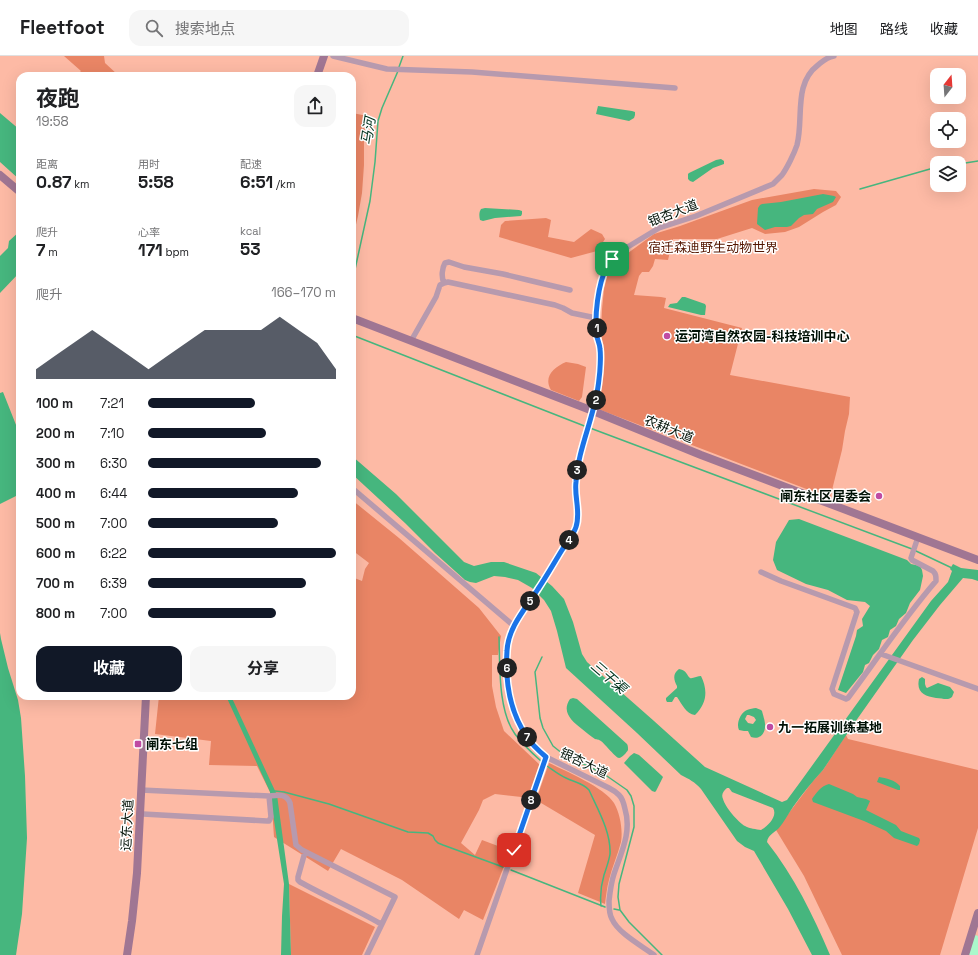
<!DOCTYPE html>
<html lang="zh">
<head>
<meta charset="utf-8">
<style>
	:root { --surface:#fff; --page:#f6f6f6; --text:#202124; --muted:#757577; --line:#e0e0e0; --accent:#111827 }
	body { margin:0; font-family:"Space Grotesk","Noto Sans SC",sans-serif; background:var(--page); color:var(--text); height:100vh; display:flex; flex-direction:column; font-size:15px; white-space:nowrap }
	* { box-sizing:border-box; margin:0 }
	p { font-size:13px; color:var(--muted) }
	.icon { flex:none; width:22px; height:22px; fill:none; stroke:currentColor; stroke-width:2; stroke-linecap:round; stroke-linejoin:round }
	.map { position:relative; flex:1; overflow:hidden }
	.details { position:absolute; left:16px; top:16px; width:340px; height:628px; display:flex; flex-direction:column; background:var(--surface); border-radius:12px; box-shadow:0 4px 16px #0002 }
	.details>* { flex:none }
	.needle { width:26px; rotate:17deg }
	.controls { position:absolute; left:930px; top:12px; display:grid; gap:8px }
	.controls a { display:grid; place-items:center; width:36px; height:36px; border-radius:8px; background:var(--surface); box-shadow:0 4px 16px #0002; font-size:20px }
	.pin { position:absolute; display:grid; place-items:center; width:34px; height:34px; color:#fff; margin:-17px; border-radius:8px; box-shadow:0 2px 6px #0006 }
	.km { position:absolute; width:20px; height:20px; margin:-10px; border-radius:50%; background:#222; color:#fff; font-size:11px; line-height:20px; text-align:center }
	.round { display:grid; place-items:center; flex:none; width:42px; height:42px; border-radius:12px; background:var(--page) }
	.head { display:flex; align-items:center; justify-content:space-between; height:68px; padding:0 20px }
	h1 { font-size:22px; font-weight:700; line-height:30px }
	.figures { display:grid; grid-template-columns:repeat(3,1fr); gap:6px; height:68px; padding:4px 20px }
	.figures div { display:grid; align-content:center }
	.figures b { font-size:17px; font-weight:700 }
	.figures small { font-size:11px; font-weight:400 }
	.figures p { font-size:11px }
	.chart { height:112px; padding:8px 20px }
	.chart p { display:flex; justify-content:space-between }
	.chart svg { width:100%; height:72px; margin-top:4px; fill:var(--accent); opacity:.7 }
	.button { display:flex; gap:8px; margin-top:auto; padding:8px 20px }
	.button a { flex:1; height:46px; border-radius:12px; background:var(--accent); color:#fff; font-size:16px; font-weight:700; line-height:46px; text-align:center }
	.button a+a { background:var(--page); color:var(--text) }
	ul { padding:0 20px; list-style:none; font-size:13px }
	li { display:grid; grid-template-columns:64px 48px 1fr; align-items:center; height:30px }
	li i { height:10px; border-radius:5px; background:var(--accent) }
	header { display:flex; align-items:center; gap:24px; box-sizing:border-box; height:56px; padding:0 20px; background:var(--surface); border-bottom:1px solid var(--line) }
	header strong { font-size:19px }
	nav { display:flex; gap:22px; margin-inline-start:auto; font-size:14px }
	.search { width:280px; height:36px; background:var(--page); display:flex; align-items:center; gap:10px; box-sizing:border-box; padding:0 14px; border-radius:12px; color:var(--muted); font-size:15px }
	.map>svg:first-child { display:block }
</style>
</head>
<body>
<header>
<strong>Fleetfoot</strong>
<div class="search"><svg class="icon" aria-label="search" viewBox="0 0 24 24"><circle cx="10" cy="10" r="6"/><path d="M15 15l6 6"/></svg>搜索地点</div>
<nav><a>地图</a><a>路线</a><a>收藏</a></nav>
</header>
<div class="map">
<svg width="978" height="899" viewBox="0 0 978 899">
	<rect width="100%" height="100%" fill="#abf8cb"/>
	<path fill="#fdbaa5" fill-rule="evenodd" d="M0 0H978V880L969 877 962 899H0ZM937 19H959V41H937ZM20 20H352V640H20ZM937 63H959V85H937ZM937 107H959V129H937Z"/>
	<path fill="#e98565" d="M64 0H104L105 7 118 19 122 20H76L81 15Z
		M352 57 368 60 364 80V109L362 137 358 160 352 186Z
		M814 133 836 135 841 141 836 149 823 156 799 171 785 176 765 178 752 172 717 183H673L668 204 655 203 653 210 649 216H642L639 220 634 239 661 241 666 242 664 252 742 272 730 319 850 341 849 358 845 375 842 394 830 442 598 353 604 302 601 273 602 253 604 233 608 217 613 208 654 178 680 170 752 144Z
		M546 162 551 164 548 181 574 186 591 173 602 178 605 183 597 195 571 202 499 181 501 169 505 165Z
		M566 306 578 308 586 311 582 341 579 345 551 334C543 321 554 311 566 306Z
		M352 444 399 482 479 552 501 580 498 599H492V630L496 651 504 675 540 709V713L530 742 495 738 483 744 479 754 461 787 475 799 482 784 506 793 508 800 483 864 464 854 459 863 402 824 341 793 328 815 274 781 271 738 257 710 209 709 211 685 155 678 159 640H352V521L362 525 365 513 369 507 352 494Z
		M846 679 848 683 978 714V772L940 899H842L804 820 776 774 813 725 823 714Z
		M549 707C566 715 605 732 614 747 620 757 623 774 621 786 618 798 612 811 609 824 607 831 606 840 605 848L578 837 595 779 536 744Z
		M289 828 375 871 362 899H291Z"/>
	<path fill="#46b67e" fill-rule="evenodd" d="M598 50 632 55 635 56V59L634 62 629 65 596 58Z
		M0 57 20 74V124L0 106Z
		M721 103 724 105V108L713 112 693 126 690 125 688 123V118L689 117 716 104Z
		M823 138 834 140 836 141 833 146 817 153 813 158 804 159 799 162 791 170 787 171H775L765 174 757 168 758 152 760 149 762 148 781 146Z
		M485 152 519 154 522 155V158L521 160 495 162 483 165 480 164C479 160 479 156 481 153Z
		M20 175V216L0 237V200L8 192 9 185Z
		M682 241H685L705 248 706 250 705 259H701L668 251 670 248 677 247Z
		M3 336 20 379V442L16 440 0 448V337Z
		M352 400 396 438 464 506 474 510 491 506H504L536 517 552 530 564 543 573 566 582 598 587 606 654 665 705 711 782 746 787 744 801 725 931 545 948 526 952 515 950 513 953 508 961 512 978 514V525L972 523 963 522 940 549 913 584 853 669 823 714C812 726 802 738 793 751 788 758 784 766 779 772 774 777 768 779 767 786 794 820 813 859 830 899H812L788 853 754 795 745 791 737 785 701 733C695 726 689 723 681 719L637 677 566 612 557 575 551 555 544 544 532 532 518 524 505 521 494 520 476 527 470 526 465 524 435 497 405 467 352 418ZM727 732H729L732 736 773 752C778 760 768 770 761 774 756 773 750 773 745 770 738 766 725 751 723 743 721 739 723 735 727 732Z
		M799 463 907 504 911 508 920 510 922 514 923 520 920 534 910 547 906 557 899 563 896 570 890 574 888 581 882 584 879 593 873 599 869 607 865 609 863 616 846 637 838 634 856 580 857 574 863 570 862 563 870 550 865 546 847 544 828 534 806 528 777 514 773 504 776 486 789 464Z
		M0 577 1 583 8 612 18 644 21 662 25 720 27 782 22 858 16 899H0Z
		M679 613C688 615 686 619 690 622 692 623 698 620 701 620 708 634 707 648 695 659 686 658 682 648 677 641H675L672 646H667L666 644V642L677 632V630C674 624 672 618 679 613Z
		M922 621 925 623V628L926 631 927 632 938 627 950 631 954 636 952 641C947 645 943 642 936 642 925 640 916 637 919 623Z
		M226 640H231L277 739 289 828 291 899H281L282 860 284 828 271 745 270 736Z
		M573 642 577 643 627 688C628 690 628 691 628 694 627 696 622 702 619 702 616 702 605 688 601 685 598 683 598 684 595 683 590 680 586 676 582 673 572 665 561 656 570 643Z
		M756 652 761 654 762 655C763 659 765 665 765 668 766 677 760 684 751 681L748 675H744L739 674C736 668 740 657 747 654 750 653 753 652 756 652ZM747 659H749L754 661 756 664 753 668 748 667 745 663Z
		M634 697 639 699 661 719 663 721 656 735 655 736 652 735 624 707 630 700Z
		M879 721C886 722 895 724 900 730V734H898L877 726Z
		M829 728 853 738 857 741 866 743 870 745 866 754 896 769 901 775 919 782 920 784 919 788 917 790 894 782 886 775 864 765 813 746 812 743C816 737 821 730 829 728Z"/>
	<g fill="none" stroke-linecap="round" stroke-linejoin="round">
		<path stroke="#46b67e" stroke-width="1.5" d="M399 11 403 0
			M959 108 978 105
			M860 133 937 111
			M352 227 370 145 375 106 378 65 382 52 398 15
			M352 279 587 371
			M590 372 912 493
			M916 495 952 512
			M499 581C500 610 498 655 515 678 522 688 532 697 541 705
			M542 601 535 616 540 662 543 672 553 690 563 698 604 718 627 734 631 740 634 750V771L619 828 618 841 620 854 629 866 662 899
			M547 710C553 714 559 719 566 722 574 726 583 727 589 734 598 754 611 776 610 798 609 805 606 813 604 819 601 829 600 840 601 850
			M275 735 284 736 329 748 408 776 428 777 433 780 435 784 438 787 443 789 503 811
			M511 814 605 851
			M614 853 619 854"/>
		<path stroke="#b79aae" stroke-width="5.5" d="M333 0 387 13 472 16 675 32
			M444 227C441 221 442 212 445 207L449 206 464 211 503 218 532 225 570 234
			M411 285 436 241 440 229 444 227 448 226 555 249 563 252 572 257 596 262
			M352 432 514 570
			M761 516 781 525 855 552 857 556 832 633 834 638 846 643 848 642C877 603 904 562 936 525 936 520 936 518 933 515L912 504 911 502 918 481
			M881 598 978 633
			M141 734 269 740 271 761 269 765H267L143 758
			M269 740C278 739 286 737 290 747L296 789 302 794 395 841 367 899
			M305 796 298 821V824L300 826C327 841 355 853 381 868
			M477 899 546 701
			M654 899C642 890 618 877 612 863 609 858 609 851 609 845 610 836 611 827 614 818 621 797 632 776 625 753 624 748 623 743 619 739 616 736 613 734 609 732L546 701 528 683 520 671 515 660 510 642 507 610V593L514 570 535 538 576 472 578 463 577 444 575 428 577 412 597 340 600 322 601 294 597 281 596 262 598 245 601 228 607 209 612 203 621 195 659 172 696 160 773 128C776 125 779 122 782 119 787 112 794 98 797 89 804 62 793 28 818 9 823 5 827 1 834 0"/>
		<path stroke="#a07693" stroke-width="8" d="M317 20 324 0
			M0 119 20 136
			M352 262 593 355 701 399 978 504
			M127 899 132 865 137 817 146 640
			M965 899 978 857"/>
	</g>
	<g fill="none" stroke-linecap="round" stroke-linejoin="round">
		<g stroke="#fff" stroke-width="8">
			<path id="route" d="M514 794 546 701C539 695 532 689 527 681 510 656 505 625 507 595 508 571 526 552 538 533 546 521 554 507 562 494 566 487 573 480 576 471 581 456 574 441 576 426 578 391 596 358 599 323 600 316 601 300 600 293 600 289 598 285 597 281 594 261 598 228 607 210 608 207 611 205 612 203"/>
		</g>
		<use href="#route" stroke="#1a73e8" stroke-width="5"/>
	</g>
	<g fill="#bf4ba3" stroke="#fff" stroke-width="1.5">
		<circle cx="667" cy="280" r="4"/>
		<circle cx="879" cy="440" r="4"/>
		<circle cx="770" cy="671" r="4"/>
		<rect x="134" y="684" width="8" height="8" rx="2"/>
	</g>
	<g text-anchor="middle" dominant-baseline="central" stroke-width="3" stroke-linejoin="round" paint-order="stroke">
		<g font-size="13" fill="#001106" stroke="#fff">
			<text transform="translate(673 157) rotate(-21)">银杏大道</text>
			<text transform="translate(669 373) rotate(22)">农耕大道</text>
			<text transform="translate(584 707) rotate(26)">银杏大道</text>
			<text transform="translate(127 769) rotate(-87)">运东大道</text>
		</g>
		<g font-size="13" fill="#541601" stroke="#fff">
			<text x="713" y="191">宿迁森迪野生动物世界</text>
		</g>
		<g font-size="13" font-weight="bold" fill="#001106" stroke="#fff" text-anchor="start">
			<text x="675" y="280">运河湾自然农园-科技培训中心</text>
			<text x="871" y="440" text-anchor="end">闸东社区居委会</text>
			<text x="778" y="671">九一拓展训练基地</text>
			<text x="146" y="688">闸东七组</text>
		</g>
		<g font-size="14" font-style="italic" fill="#02341e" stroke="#fff">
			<text transform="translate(368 75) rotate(-81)">马河</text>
			<text transform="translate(609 621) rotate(41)">三干渠</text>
		</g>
	</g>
</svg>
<div class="controls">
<a><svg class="needle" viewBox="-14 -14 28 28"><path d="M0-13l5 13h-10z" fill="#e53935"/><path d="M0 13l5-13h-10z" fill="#757577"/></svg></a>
<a><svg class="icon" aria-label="locate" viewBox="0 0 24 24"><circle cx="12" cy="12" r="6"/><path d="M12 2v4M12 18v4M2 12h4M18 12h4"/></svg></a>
<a><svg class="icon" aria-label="layers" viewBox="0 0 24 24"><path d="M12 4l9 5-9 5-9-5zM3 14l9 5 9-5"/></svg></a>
</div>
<div class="pin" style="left:612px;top:203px;background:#1e9e55"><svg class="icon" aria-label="arrive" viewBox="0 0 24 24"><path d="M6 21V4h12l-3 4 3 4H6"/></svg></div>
<div class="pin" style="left:514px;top:794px;background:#d93025"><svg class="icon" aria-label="check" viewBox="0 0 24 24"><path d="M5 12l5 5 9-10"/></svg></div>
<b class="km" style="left:597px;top:272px">1</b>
<b class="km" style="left:596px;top:344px">2</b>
<b class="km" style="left:577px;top:414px">3</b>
<b class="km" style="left:569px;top:484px">4</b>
<b class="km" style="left:530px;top:545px">5</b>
<b class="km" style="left:507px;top:612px">6</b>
<b class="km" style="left:527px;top:681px">7</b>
<b class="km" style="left:531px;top:744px">8</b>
<section class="details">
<div class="head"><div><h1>夜跑</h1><p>19:58</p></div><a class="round"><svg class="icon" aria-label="share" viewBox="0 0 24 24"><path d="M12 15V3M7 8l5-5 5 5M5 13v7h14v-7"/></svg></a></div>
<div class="figures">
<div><p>距离</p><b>0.87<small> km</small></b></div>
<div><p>用时</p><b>5:58</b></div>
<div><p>配速</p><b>6:51<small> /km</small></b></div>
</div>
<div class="figures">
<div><p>爬升</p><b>7<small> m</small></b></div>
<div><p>心率</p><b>171<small> bpm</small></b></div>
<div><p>kcal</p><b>53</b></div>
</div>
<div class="chart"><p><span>爬升</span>166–170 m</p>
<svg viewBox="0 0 160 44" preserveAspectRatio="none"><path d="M0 44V38L10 30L20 22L30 14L40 22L50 30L60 38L70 30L80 22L90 14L100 14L110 14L120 14L130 6L140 14L150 22L160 38V44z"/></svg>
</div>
<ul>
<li><b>100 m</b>7:21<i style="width:57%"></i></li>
<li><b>200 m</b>7:10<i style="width:63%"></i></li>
<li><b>300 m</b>6:30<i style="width:92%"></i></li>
<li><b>400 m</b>6:44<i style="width:80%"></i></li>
<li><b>500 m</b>7:00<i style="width:69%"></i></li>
<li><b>600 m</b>6:22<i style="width:100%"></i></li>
<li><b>700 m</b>6:39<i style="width:84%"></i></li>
<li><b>800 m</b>7:00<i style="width:68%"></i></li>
</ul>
<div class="button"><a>收藏</a><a>分享</a></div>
</section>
</div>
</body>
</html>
